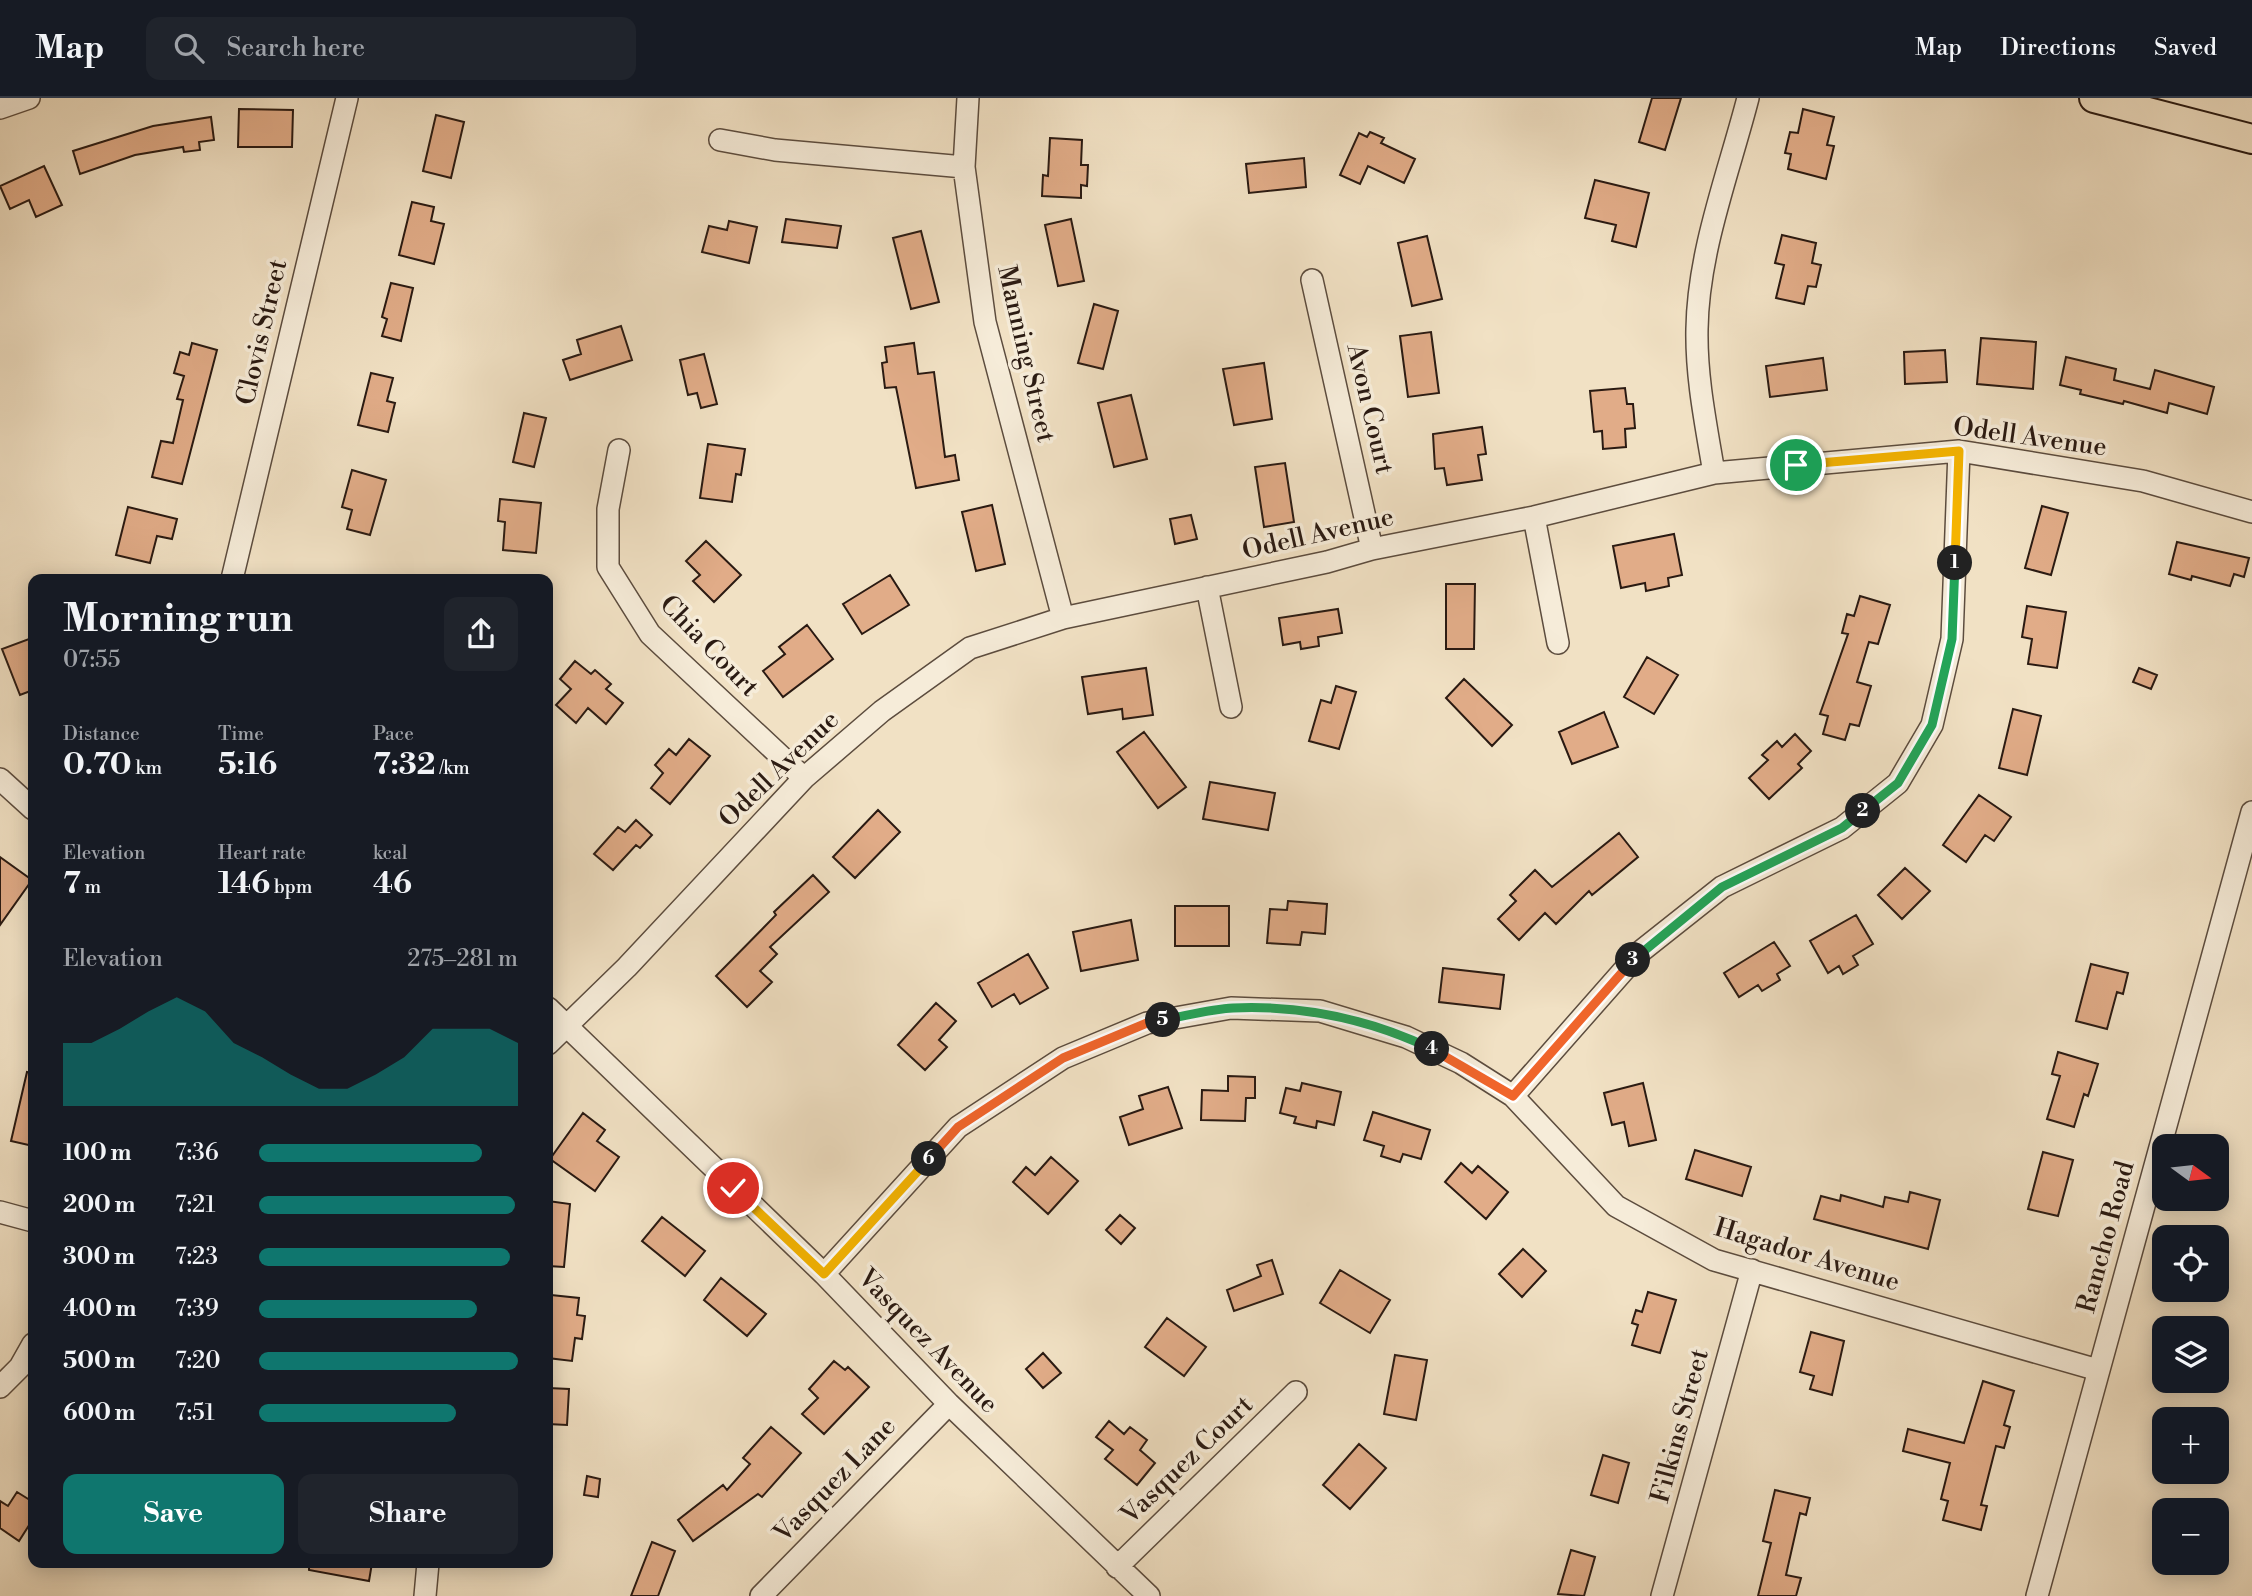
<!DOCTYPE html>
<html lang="en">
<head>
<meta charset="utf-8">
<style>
	:root { --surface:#171b24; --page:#20242c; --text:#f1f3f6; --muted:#9ea1a6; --line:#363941; --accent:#0f766e }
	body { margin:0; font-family:"Libre Bodoni",serif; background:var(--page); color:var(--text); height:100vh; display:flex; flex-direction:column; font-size:26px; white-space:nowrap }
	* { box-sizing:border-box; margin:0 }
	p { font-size:23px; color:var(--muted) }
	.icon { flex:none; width:38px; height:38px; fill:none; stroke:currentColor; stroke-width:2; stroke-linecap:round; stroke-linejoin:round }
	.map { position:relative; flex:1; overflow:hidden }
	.panel { position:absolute; left:28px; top:476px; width:525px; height:994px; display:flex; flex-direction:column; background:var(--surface); border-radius:14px; box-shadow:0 4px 18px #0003 }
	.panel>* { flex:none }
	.needle { width:46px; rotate:105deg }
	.controls { position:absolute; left:2152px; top:1036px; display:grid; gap:14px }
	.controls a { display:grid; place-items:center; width:77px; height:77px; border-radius:14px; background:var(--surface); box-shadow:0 4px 18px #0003; font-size:35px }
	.pin { position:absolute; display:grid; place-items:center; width:60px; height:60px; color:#fff; margin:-30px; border:4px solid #fff; border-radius:50%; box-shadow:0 2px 7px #0007 }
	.km { position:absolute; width:35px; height:35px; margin:-18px; border-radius:50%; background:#222; color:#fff; font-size:19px; line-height:35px; text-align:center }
	.round { display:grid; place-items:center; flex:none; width:74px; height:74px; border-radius:14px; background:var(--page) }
	.summary { display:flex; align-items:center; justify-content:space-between; height:119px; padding:0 35px }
	h1 { font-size:38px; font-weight:700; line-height:52px }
	.figures { display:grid; grid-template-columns:repeat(3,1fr); gap:10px; height:119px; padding:7px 35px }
	.figures div { display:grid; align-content:center }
	.figures b { font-size:30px; font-weight:700 }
	.figures small { font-size:19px; font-weight:400 }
	.figures p { font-size:19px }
	.chart { height:196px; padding:14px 35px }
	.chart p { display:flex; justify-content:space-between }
	.chart svg { width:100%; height:126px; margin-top:7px; fill:var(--accent); opacity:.7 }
	.cta { display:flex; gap:14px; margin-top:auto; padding:14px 35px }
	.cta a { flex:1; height:80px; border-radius:14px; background:var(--accent); color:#fff; font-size:28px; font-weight:700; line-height:80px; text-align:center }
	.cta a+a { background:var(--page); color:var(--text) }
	ul { padding:0 35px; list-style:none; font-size:23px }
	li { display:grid; grid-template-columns:112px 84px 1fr; align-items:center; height:52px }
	li i { height:18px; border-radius:9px; background:var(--accent) }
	header { display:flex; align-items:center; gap:42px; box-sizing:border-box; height:98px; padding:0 35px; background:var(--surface); border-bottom:2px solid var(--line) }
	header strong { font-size:33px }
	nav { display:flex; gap:38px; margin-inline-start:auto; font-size:24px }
	.search { width:490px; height:63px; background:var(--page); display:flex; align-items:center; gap:18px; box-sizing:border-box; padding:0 24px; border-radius:14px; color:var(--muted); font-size:26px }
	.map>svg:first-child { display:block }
</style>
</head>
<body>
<header>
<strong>Map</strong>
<div class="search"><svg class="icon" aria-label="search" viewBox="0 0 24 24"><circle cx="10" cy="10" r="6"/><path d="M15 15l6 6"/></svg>Search here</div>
<nav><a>Map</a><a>Directions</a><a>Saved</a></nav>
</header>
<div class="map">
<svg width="2252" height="1498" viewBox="0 0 2252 1498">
	<rect width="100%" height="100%" fill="#f1e1c4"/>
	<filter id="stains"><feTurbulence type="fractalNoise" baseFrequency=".00286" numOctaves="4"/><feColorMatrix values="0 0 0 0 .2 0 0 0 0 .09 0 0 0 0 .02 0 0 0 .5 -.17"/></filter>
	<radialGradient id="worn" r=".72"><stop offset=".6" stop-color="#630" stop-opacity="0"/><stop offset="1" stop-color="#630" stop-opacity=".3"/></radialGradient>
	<path fill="#e1ac88" stroke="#2a1a12" stroke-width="2" d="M1652 0H1681L1665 52 1639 44Z
		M239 11 293 12 292 49H238Z
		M1803 11 1834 19 1827 47 1834 48 1826 81 1788 71 1791 56 1785 55 1790 34 1798 35Z
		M436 17 464 24 451 80 423 73Z
		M211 19 214 42 199 44 200 52 184 54 183 49 135 57 80 76 73 53 153 28Z
		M1370 34 1384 40 1381 45 1415 61 1404 85 1368 68 1360 86 1340 77 1359 35 1367 39Z
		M1050 40 1082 42 1081 67H1088L1087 88 1081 87V100L1042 98 1043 77 1048 78Z
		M1304 60 1306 89 1249 95 1246 66Z
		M44 68 62 107 36 119 29 102 10 111 0 88Z
		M1595 82 1649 95 1636 149 1612 143 1616 127 1585 120Z
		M412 104 434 109 431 123 444 126 434 166 399 157Z
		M786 121 841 128 837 150 782 144Z
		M1071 121 1084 183 1058 188 1045 127Z
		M729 123 757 129 749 165 702 154 709 128 727 132Z
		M921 133 939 204 911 211 893 140Z
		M1782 137 1816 145 1812 165 1821 167 1816 189 1808 188 1804 206 1776 200 1784 167 1775 165Z
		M1427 138 1442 201 1412 208 1398 145Z
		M391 185 413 190 401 243 382 238 387 221 382 219Z
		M1094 206 1118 213 1103 271 1078 265Z
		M621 228 632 262 570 282 563 262 581 256 577 242Z
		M1431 234 1439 295 1408 299 1400 238Z
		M1981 240 2036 244 2033 291 1977 286Z
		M192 245 217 252 182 386 152 379 161 343 173 345 183 302 177 301 184 278 174 275 180 254 189 257Z
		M914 245 918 276 934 274 945 359 955 357 959 382 916 390 896 289 885 290 882 265 887 264 885 249Z
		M1945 252 1947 284 1905 286 1904 254Z
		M704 256 717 306 701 310 697 295 688 297 680 262Z
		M2066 259 2116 271 2114 282 2150 291 2155 272 2214 289 2207 316 2169 305 2167 315 2124 303 2123 306 2080 296 2081 292 2060 287Z
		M1823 260 1827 292 1770 299 1766 268Z
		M1264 265 1272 321 1234 327 1223 271Z
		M371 275 393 280 387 303 395 305 388 334 358 327Z
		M1625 290 1627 306H1633L1635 330 1625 331 1626 349 1603 351 1602 333 1594 334 1590 293Z
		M1131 297 1147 361 1114 369 1098 305Z
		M524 315 546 320 534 369 513 364Z
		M1482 329 1486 356 1478 357 1482 382 1447 387 1444 370 1435 371 1433 336Z
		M708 346 745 351 741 377 736 376 732 404 700 400Z
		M1285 365 1294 424 1264 429 1255 369Z
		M352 372 386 382 370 437 347 431 352 412 342 409Z
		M500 401 541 405 536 455 503 452 505 424 498 423Z
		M992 407 1005 466 976 473 962 414Z
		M2042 408 2068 415 2051 477 2025 470Z
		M128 409 177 421 172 441 157 438 150 465 116 457Z
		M1191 417 1197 441 1175 446 1170 421Z
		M1674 436 1682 477 1668 480 1669 488 1646 493 1645 485 1621 490 1613 448Z
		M706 443 741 477 714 504 693 483 700 477 686 463Z
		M2177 444 2249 460 2244 479 2234 476 2230 488 2192 478 2191 482 2169 476Z
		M890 477 909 507 862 536 843 506Z
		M1446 486H1475L1474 551H1446Z
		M1860 498 1890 507 1878 546 1869 544 1857 584 1871 588 1859 628 1850 626 1845 642 1823 636 1828 618 1820 616 1848 536 1842 535 1847 516 1854 518Z
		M2027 508 2066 514 2057 570 2028 566 2032 541 2022 539Z
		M1338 511 1342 535 1318 539 1319 548 1301 551 1300 544 1283 547 1279 520Z
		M807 527 833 561 783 599 763 573 785 556 779 549Z
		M29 541 33 553V592L20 597 2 551Z
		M1647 559 1678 577 1654 616 1624 599Z
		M575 563 591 576 595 572 611 586 606 591 623 605 606 626 588 610 576 625 556 607 571 591 560 581Z
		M1146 570 1153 617 1123 621 1122 611 1088 616 1082 579Z
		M2139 570 2157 577 2151 591 2133 584Z
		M1464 581 1512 627 1492 648 1446 600Z
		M1336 588 1356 594 1339 651 1309 643 1321 602 1331 605Z
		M2013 611 2041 618 2027 677 1999 670Z
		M1604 614 1618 649 1572 666 1559 634Z
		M1144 634 1186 689 1158 710 1117 654Z
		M1795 636 1811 653 1798 666 1802 670 1769 701 1749 680 1768 662 1762 657 1777 643 1782 649Z
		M689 641 710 658 670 706 651 690 663 675 655 667 669 651 676 657Z
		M1210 684 1275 695 1268 732 1203 721Z
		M1979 697 2011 719 1994 743 1985 737 1966 764 1943 747Z
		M878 712 900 734 855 780 833 759Z
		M636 722 652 737 640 750 636 747 613 772 594 756 618 729 625 734Z
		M1619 735 1638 759 1592 797 1589 793 1556 826 1545 815 1519 842 1498 821 1516 803 1510 797 1535 772 1552 789Z
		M0 759 32 782 0 827Z
		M1905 770 1930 793 1902 821 1878 797Z
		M813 777 829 794 770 849 777 856 760 873 772 884 747 909 716 878 776 817 774 814Z
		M1288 803 1327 806 1325 836 1302 834 1300 847 1267 845 1270 811 1287 812Z
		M1175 808H1229V848H1175Z
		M1856 817 1873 846 1853 858 1858 867 1843 876 1839 868 1828 875 1810 843Z
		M1131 822 1138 862 1081 873 1073 834Z
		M1774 844 1790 868 1777 876 1780 882 1762 893 1758 887 1739 899 1724 875Z
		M1028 856 1048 890 1020 906 1014 896 992 909 978 885Z
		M2091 866 2128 875 2123 896 2117 894 2107 931 2076 923Z
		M1443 870 1504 877 1500 911 1439 904Z
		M936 905 956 923 939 942 947 949 925 972 898 947Z
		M2058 954 2098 966 2088 998 2084 996 2074 1029 2047 1021 2060 978 2052 976Z
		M27 974 33 975V1048L11 1043Z
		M1228 978 1255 979V1000H1246L1245 1023 1201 1022 1202 992 1228 993Z
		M1302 985 1341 994 1334 1027 1317 1023 1316 1030 1294 1025 1296 1019 1280 1015 1286 990 1300 993Z
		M1643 985 1656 1042 1629 1048 1624 1024 1612 1027 1604 995Z
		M1168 989 1182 1030 1129 1047 1120 1019 1143 1011 1139 998Z
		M1373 1014 1430 1032 1421 1061 1403 1056 1400 1064 1381 1058 1384 1048 1364 1042Z
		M583 1015 605 1032 597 1043 619 1059 595 1093 550 1061Z
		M1695 1052 1751 1069 1742 1098 1686 1081Z
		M2043 1054 2073 1062 2058 1118 2028 1111Z
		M1051 1059 1078 1083 1048 1116 1013 1084 1026 1069 1035 1077Z
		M1461 1065 1472 1075 1478 1068 1508 1094 1486 1121 1445 1084Z
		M1910 1094 1940 1102 1928 1151 1814 1121 1821 1098 1840 1103 1841 1097 1883 1109 1885 1099 1908 1104Z
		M548 1103 570 1106 564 1169 548 1168Z
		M1120 1117 1135 1130 1121 1146 1106 1132Z
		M662 1119 705 1153 685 1178 642 1143Z
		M1523 1151 1546 1173 1522 1199 1499 1176Z
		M1272 1162 1283 1196 1234 1213 1227 1192 1261 1178 1257 1167Z
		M1340 1172 1390 1202 1370 1235 1320 1205Z
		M721 1180 766 1216 747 1238 704 1202Z
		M1648 1194 1676 1202 1660 1255 1632 1247 1638 1227 1632 1225 1636 1212 1642 1214Z
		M551 1197 579 1200 577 1217 585 1218 582 1241 575 1240 572 1263 548 1260Z
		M1167 1220 1206 1249 1184 1278 1145 1249Z
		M1811 1234 1844 1243 1832 1297 1810 1291 1814 1278 1800 1274Z
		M1043 1255 1061 1275 1043 1290 1026 1271Z
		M1395 1257 1427 1262 1416 1322 1384 1316Z
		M834 1263 845 1272 848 1269 869 1289 824 1336 802 1316 818 1300 809 1291Z
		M1983 1283 2014 1293 2004 1327 2010 1329 2004 1350 1996 1348 1981 1407 1987 1408 1981 1432 1943 1422 1948 1403 1941 1401 1950 1365 1903 1353 1908 1331 1964 1345Z
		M548 1290 569 1291 567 1327 548 1326Z
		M1109 1323 1124 1336 1130 1329 1147 1342 1140 1352 1155 1365 1137 1387 1105 1361 1113 1352 1096 1339Z
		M771 1329 801 1355 762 1399 758 1396 693 1443 678 1422 723 1387 727 1392 750 1366 743 1360Z
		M1359 1346 1386 1370 1350 1411 1323 1387Z
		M1603 1357 1629 1365 1618 1405 1591 1397Z
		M587 1378 600 1381 598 1399 584 1397Z
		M1775 1392 1810 1400 1806 1417 1800 1415 1786 1477 1801 1480 1796 1498H1758L1771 1445 1763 1443Z
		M17 1394 33 1404V1421L19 1443 0 1430V1403L8 1408Z
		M652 1444 675 1453 658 1498H631Z
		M1571 1452 1595 1459 1584 1498 1558 1496Z
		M309 1465H372L369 1483 309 1472Z"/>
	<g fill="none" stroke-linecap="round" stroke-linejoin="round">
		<g stroke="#5c4c3e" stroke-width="24">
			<path id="minor" d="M968 0 964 69 985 224 1063 520
				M0 10 29 0
				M720 42 775 52 964 69
				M1312 182 1372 451
				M619 352 608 411V469L650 536 804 680
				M1714 375C1706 327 1696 279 1697 231 1698 153 1729 74 1748 0
				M1534 419 1558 545
				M232 481 347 0
				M1207 489 1231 609
				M0 681 33 711
				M548 910 824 1176 949 1306 1149 1498
				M548 946 627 869 804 680 882 613 970 550 1063 520 1327 464 1372 451 1534 419 1714 375 1959 353 2143 383 2252 414
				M1513 998 1640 854 1722 789 1842 730 1898 685 1932 627 1952 541 1959 353
				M0 1114 33 1123
				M824 1176 958 1029 1063 960 1147 925 1231 910 1320 913 1406 939 1461 965 1513 998 1616 1108 1714 1162 2098 1272
				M0 1289 20 1269 33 1246
				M1117 1469 1296 1294
				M425 1498 428 1465
				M761 1498 949 1306
				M1662 1498 1752 1172
				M2037 1498 2252 714"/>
		</g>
		<g stroke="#2a1a12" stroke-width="32">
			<path id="major" d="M2094 0 2252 41"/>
		</g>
		<use href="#minor" stroke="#f6ecd9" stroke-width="21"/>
		<use href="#major" stroke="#f1e1c4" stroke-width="28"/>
	</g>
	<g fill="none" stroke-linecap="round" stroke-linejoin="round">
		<g stroke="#fff" stroke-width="14">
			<path id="split-1" d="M1796 367 1959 353 1955 465"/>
		</g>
		<g stroke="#fff" stroke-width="14">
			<path id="split-2" d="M1863 713 1898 685 1932 627 1952 541 1955 465"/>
		</g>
		<g stroke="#fff" stroke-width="14">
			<path id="split-3" d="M1633 862 1722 789 1842 730 1863 713"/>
		</g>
		<g stroke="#fff" stroke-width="14">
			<path id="split-4" d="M1432 951 1513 998 1633 862"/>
		</g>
		<g stroke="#fff" stroke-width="14">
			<path id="split-5" d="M1163 922C1186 918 1210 911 1233 910 1302 907 1369 921 1432 951"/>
		</g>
		<g stroke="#fff" stroke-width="14">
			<path id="split-6" d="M929 1061 958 1029 1063 960 1147 925 1163 922"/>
		</g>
		<g stroke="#fff" stroke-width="14">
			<path id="split-7" d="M733 1090 824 1176 929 1061"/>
		</g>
		<use href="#split-1" stroke="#f5b400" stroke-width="9"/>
		<use href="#split-2" stroke="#22a559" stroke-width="9"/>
		<use href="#split-3" stroke="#22a559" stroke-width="9"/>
		<use href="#split-4" stroke="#f0652b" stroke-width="9"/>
		<use href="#split-5" stroke="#22a559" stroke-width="9"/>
		<use href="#split-6" stroke="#f0652b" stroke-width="9"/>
		<use href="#split-7" stroke="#f5b400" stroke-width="9"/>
	</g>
	<g text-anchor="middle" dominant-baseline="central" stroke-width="7" stroke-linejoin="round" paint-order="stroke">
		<g font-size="26" fill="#2a1a12" stroke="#f6ecd9">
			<text transform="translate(262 234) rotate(-77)">Clovis Street</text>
			<text transform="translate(1026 256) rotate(77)">Manning Street</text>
			<text transform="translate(1370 311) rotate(77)">Avon Court</text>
			<text transform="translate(2030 339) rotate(8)">Odell Avenue</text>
			<text transform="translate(1318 436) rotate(-13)">Odell Avenue</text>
			<text transform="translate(709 548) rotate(46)">Chia Court</text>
			<text transform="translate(779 671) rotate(-44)">Odell Avenue</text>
			<text transform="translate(2106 1139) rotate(-75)">Rancho Road</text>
			<text transform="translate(1807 1157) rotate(17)">Hagador Avenue</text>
			<text transform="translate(928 1243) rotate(46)">Vasquez Avenue</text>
			<text transform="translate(1680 1328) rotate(-75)">Filkins Street</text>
			<text transform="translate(1187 1362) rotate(-44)">Vasquez Court</text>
			<text transform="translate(835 1382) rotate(-46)">Vasquez Lane</text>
		</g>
	</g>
	<rect width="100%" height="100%" filter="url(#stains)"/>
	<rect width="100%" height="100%" fill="url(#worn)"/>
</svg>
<div class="controls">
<a><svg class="needle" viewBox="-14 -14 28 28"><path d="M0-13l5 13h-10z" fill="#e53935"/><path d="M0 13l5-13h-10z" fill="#9ea1a6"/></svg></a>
<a><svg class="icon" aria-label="locate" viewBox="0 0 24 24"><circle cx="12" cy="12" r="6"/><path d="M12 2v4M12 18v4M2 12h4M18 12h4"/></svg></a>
<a><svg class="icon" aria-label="layers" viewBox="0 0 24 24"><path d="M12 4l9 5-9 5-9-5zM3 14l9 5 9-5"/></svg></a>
<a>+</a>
<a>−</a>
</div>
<div class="pin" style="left:1796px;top:367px;background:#1e9e55"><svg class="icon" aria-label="arrive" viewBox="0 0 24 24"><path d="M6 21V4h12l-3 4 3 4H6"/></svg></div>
<div class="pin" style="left:733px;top:1090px;background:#d93025"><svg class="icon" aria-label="check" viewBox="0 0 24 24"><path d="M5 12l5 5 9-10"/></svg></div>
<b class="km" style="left:1955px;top:465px">1</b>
<b class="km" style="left:1863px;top:713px">2</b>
<b class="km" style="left:1633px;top:862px">3</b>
<b class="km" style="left:1432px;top:951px">4</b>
<b class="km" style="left:1163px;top:922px">5</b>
<b class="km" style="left:929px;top:1061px">6</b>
<section class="panel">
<div class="summary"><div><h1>Morning run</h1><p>07:55</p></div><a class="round"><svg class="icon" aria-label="share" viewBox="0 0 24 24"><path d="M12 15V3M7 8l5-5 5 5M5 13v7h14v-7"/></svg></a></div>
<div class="figures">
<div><p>Distance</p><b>0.70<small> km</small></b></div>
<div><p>Time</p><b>5:16</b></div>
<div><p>Pace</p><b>7:32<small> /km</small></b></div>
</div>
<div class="figures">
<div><p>Elevation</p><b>7<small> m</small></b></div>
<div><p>Heart rate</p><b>146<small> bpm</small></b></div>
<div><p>kcal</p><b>46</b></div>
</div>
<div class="chart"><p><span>Elevation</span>275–281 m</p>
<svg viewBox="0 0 160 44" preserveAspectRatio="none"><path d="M0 44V22L10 22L20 17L30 11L40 6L50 11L60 22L70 27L80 33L90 38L100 38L110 33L120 27L130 17L140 17L150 17L160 22V44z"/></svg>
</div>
<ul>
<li><b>100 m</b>7:36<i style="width:86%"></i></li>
<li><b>200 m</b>7:21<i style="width:99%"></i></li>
<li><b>300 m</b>7:23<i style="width:97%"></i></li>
<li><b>400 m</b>7:39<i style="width:84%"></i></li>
<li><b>500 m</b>7:20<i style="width:100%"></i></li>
<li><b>600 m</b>7:51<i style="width:76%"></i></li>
</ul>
<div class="cta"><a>Save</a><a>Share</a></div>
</section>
</div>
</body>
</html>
